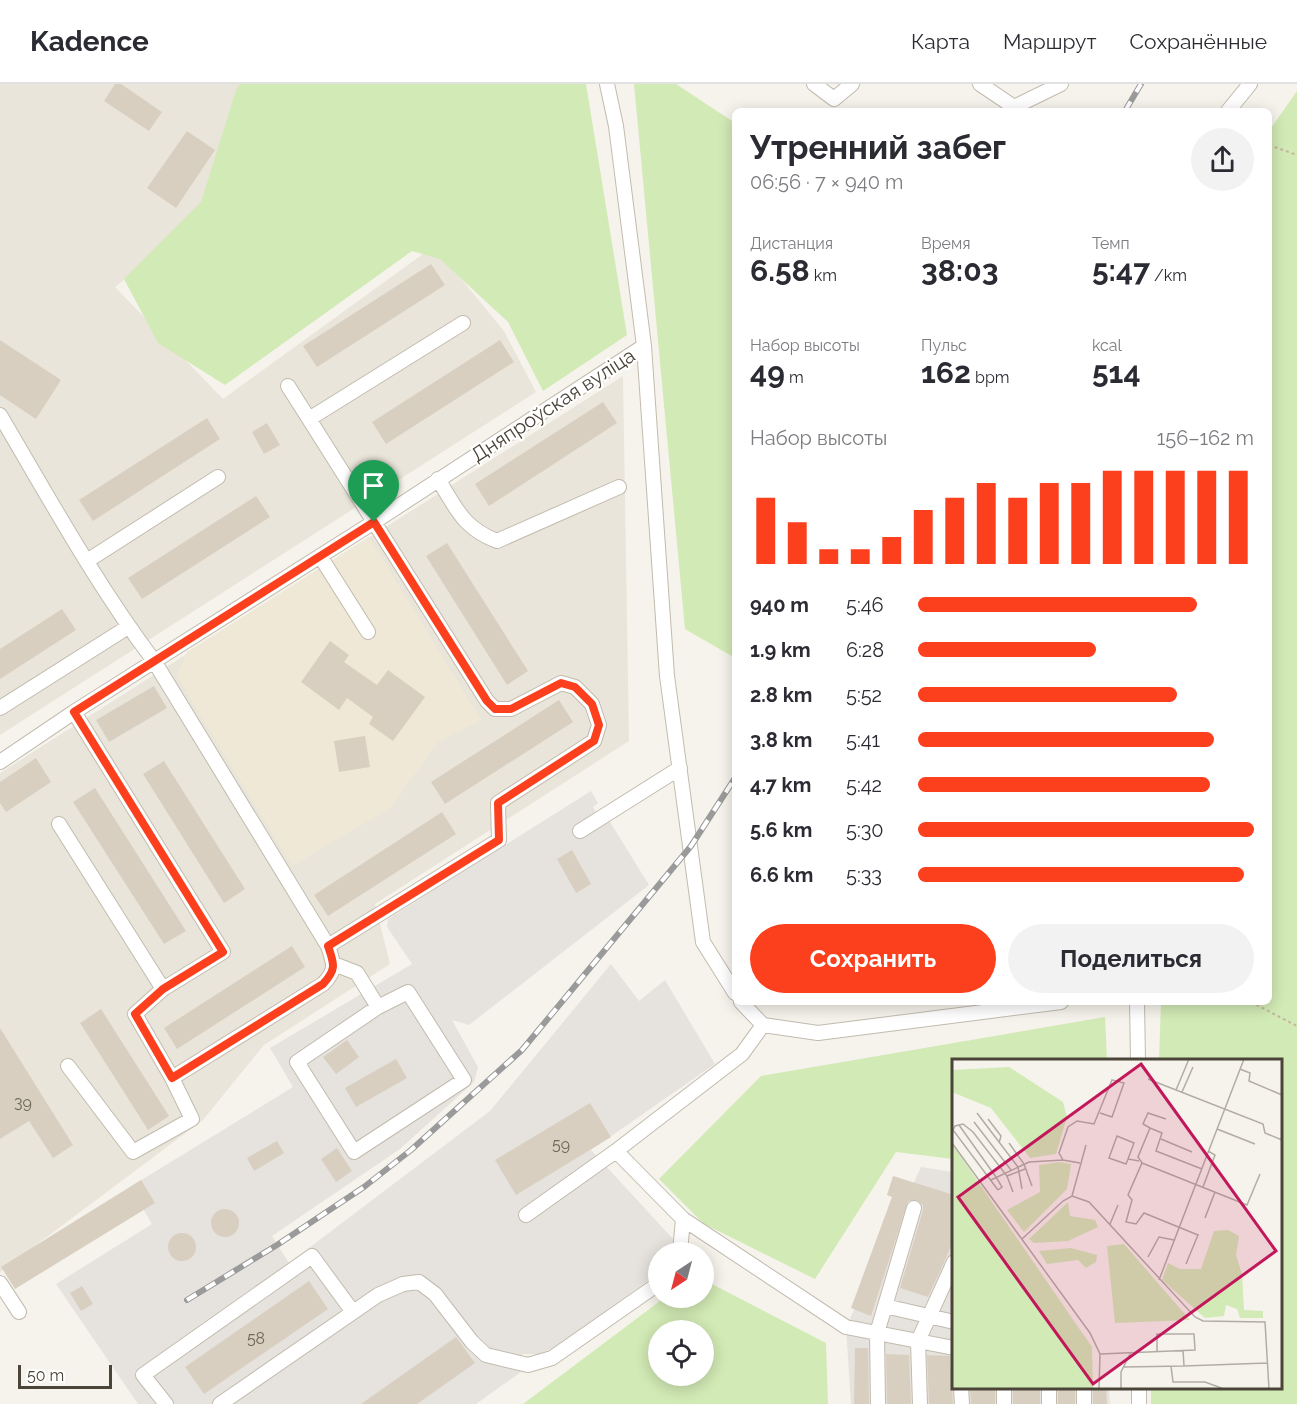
<!DOCTYPE html>
<html lang="ru">
<head>
<meta charset="utf-8">
<style>
	:root { --surface:#fff; --page:#f2f2f3; --text:#2b2b33; --muted:#7c7c81; --line:#e1e1e2; --accent:#fc3f1d }
	body { margin:0; font-family:Raleway,sans-serif; background:var(--page); color:var(--text); height:100vh; display:flex; flex-direction:column; font-size:22px; white-space:nowrap }
	* { box-sizing:border-box; margin:0 }
	p { font-size:20px; color:var(--muted) }
	.icon { flex:none; width:33px; height:33px; fill:none; stroke:currentColor; stroke-width:2; stroke-linecap:round; stroke-linejoin:round }
	.map { position:relative; flex:1; overflow:hidden }
	.drawer { position:absolute; left:732px; top:24px; width:540px; height:897px; display:flex; flex-direction:column; background:var(--surface); border-radius:9px; box-shadow:0 3px 15px #0003 }
	.drawer>* { flex:none }
	.needle { width:39px; rotate:216deg }
	.tools { position:absolute; left:648px; top:1158px; display:grid; gap:12px }
	.tools a { display:grid; place-items:center; width:66px; height:66px; border-radius:50%; background:var(--surface); box-shadow:0 3px 15px #0003; font-size:30px }
	.scale { position:absolute; left:18px; bottom:15px; width:94px; box-sizing:border-box; padding-left:6px; border:3px solid #4b4439; border-top:0; font-size:16px; line-height:21px; white-space:nowrap; color:#4b4439; -webkit-text-stroke:4px #fff; paint-order:stroke }
	.pin { position:absolute; display:grid; place-items:center; width:51px; height:51px; color:#fff; margin:-62px -26px; border-radius:50% 50% 50% 0; rotate:-45deg; box-shadow:0 0 6px #0007 }
	.pin .icon { rotate:45deg }
	.round { display:grid; place-items:center; flex:none; width:63px; height:63px; border-radius:32px; background:var(--page) }
	.head { display:flex; align-items:center; justify-content:space-between; height:102px; padding:0 18px }
	h1 { font-size:33px; font-weight:700; line-height:45px }
	.stats { display:grid; grid-template-columns:repeat(3,1fr); gap:9px; height:102px; padding:6px 18px }
	.stats div { display:grid; align-content:center }
	.stats b { font-size:30px; font-weight:700 }
	.stats small { font-size:16px; font-weight:400 }
	.stats p { font-size:16px }
	.chart { height:168px; padding:12px 18px }
	.chart p { display:flex; justify-content:space-between }
	.chart svg { width:100%; height:108px; margin-top:6px; stroke:var(--accent); stroke-width:6 }
	.cta { display:flex; gap:12px; margin-top:auto; padding:12px 18px }
	.cta a { flex:1; height:69px; border-radius:36px; background:var(--accent); color:#fff; font-size:24px; font-weight:700; line-height:69px; text-align:center }
	.cta a+a { background:var(--page); color:var(--text) }
	ul { padding:0 18px; list-style:none; font-size:20px }
	li { display:grid; grid-template-columns:96px 72px 1fr; align-items:center; height:45px }
	li i { height:15px; border-radius:8px; background:var(--accent) }
	header { display:flex; align-items:center; gap:36px; box-sizing:border-box; height:84px; padding:0 30px; background:var(--surface); border-bottom:2px solid var(--line) }
	header strong { font-size:28px }
	nav { display:flex; gap:33px; margin-inline-start:auto; font-size:21px }
	.map>svg:first-child { display:block }
</style>
</head>
<body>
<header>
<strong>Kadence</strong>
<nav><a>Карта</a><a>Маршрут</a><a>Сохранённые</a></nav>
</header>
<div class="map">
<svg width="1297" height="1320" viewBox="0 0 1297 1320">
	<rect width="100%" height="100%" fill="#f6f3ec"/>
	<path fill="#eae5da" d="M0 0H255L201 135 115 203 223 315 434 162 504 247 536 308 0 651Z
		M623 292 629 657 375 820 390 880 264 961 203 1036 0 1188V689Z"/>
	<path fill="#e6e2dd" d="M591 707 598 719 593 723 602 740 610 738 649 801 469 941 452 936 478 983 474 998 400 1065 272 1152 289 1179 490 1027 611 880 639 917 665 896 715 980 591 1066 674 1156 671 1168H658V1189L558 1262 539 1270H522L519 1279 521 1288 476 1320H138L56 1200 152 1140 130 1103 293 1003 270 964 412 880 387 843 388 835Z
		M921 1083 953 1088 954 1304H1109L1110 1320H851L846 1243Z"/>
	<path fill="#efe8d6" d="M369 453 481 636 438 658 390 724 292 782 177 592 187 568Z"/>
	<path fill="#d2eab5" fill-rule="evenodd" d="M240 0H586L627 251 543 307 508 238 440 175 412 167 225 301 158 259 124 195 201 118 236 6Z
		M634 0H676L735 39V574L685 545Z
		M1297 7V1320H1151V1304H1280V976H1159L1161 918H1269V47Z
		M1105 933 1107 976H954L953 1075 896 1068 815 1195 704 1140 659 1095 761 992Z
		M704 1196 826 1259 828 1320H523L664 1214H704ZM704 1246V1292H658V1246Z"/>
	<path fill="#d8cfc1" d="M115 0H121L162 28 149 47 104 17Z
		M187 47 215 66 176 124 147 104Z
		M431 180 445 201 317 283 303 262Z
		M0 256 61 296 36 335 0 311Z
		M500 256 514 278 386 360 372 338Z
		M603 318 617 339 489 422 475 400Z
		M207 334 220 355 93 437 79 416Z
		M267 339 280 361 264 370 252 348Z
		M256 412 270 433 142 515 128 494Z
		M447 459 528 587 507 601 426 472Z
		M62 525 76 546 0 595V565Z
		M330 557 349 571 344 578 377 601 388 586 425 613 393 657 369 640 373 633 347 614 339 626 301 598Z
		M154 602 167 624 109 658 96 636Z
		M559 616 573 638 445 720 431 698Z
		M365 652 370 683 339 688 334 657Z
		M36 674 51 698 6 728 0 719V698Z
		M164 677 245 805 224 819 143 690Z
		M95 704 186 847 164 860 73 718Z
		M442 728 456 750 328 832 314 811Z
		M572 766 591 800 576 809 557 775Z
		M292 862 305 883 177 965 164 944Z
		M101 925 169 1032 148 1046 80 939Z
		M0 944 73 1061 53 1074 29 1037 0 1055Z
		M347 956 359 973 336 990 323 973Z
		M396 975 407 994 356 1023 345 1004Z
		M590 1019 611 1053 516 1111 495 1076Z
		M277 1057 284 1069 254 1087 247 1074Z
		M337 1064 352 1087 336 1098 321 1075Z
		M893 1092 954 1111V1153L947 1172 928 1213 900 1204 923 1126V1121L917 1116 908 1117 871 1232 851 1224 892 1113 887 1111Z
		M141 1096 155 1119 15 1205 1 1183Z
		M211 1139a14 14 0 1 1 28 0a14 14 0 1 1-28 0Z
		M168 1163a14 14 0 1 1 28 0a14 14 0 1 1-28 0Z
		M309 1197 328 1225 204 1310 185 1283Z
		M82 1202 93 1220 81 1227 70 1209Z
		M456 1253 475 1279 417 1320H361Z
		M855 1264H868L869 1320H854Z
		M886 1270 909 1271 911 1320H887Z
		M927 1271 950 1272 953 1320H929Z
		M970 1304H995V1320H971Z
		M1013 1304H1040V1320H1013Z
		M1058 1304H1075V1320H1058Z
		M1093 1304H1106L1107 1320H1093Z"/>
	<g fill="none" stroke-linecap="round" stroke-linejoin="round">
		<g stroke="#c2bbae" stroke-width="16">
			<path id="minor" d="M607 0 616 42 644 262 667 592 703 858 735 909
				M814 0 834 15 852 0
				M980 0 1020 27
				M1014 23 1061 0
				M1228 27 1250 0
				M288 302 309 335
				M0 331C49 414 96 500 154 577L328 862 499 756 498 719 594 657 599 641 592 620 575 603 561 599 511 625H495L487 617 309 335 463 239
				M438 395C456 424 463 444 497 457L619 403
				M320 472 368 548
				M87 477 218 393
				M0 624 128 543
				M74 628 223 868 163 905 135 930 172 994 323 900C337 886 334 880 328 862
				M0 678 74 628 374 438 644 262
				M59 740 163 905
				M580 747 680 684
				M334 880 357 889 378 923 297 978 354 1068 464 996 408 908 378 923
				M741 918 763 941 818 949 1061 918
				M1137 918 1138 976
				M68 982 133 1068 192 1035 172 994
				M616 1067 683 1135 680 1168
				M526 1131 616 1067 742 970 763 941
				M683 1135 846 1243 954 1264
				M0 1199 19 1228
				M885 1222 954 1238
				M961 1304 962 1320
				M1004 1304V1320
				M1084 1304V1320
				M1139 1304V1320
				M166 1320 143 1291 312 1172 353 1228
				M220 1320 378 1211 403 1200 419 1198 435 1210 472 1258 486 1271 528 1281 552 1274 658 1200
				M878 1320 877 1249 914 1124
				M920 1320 918 1257 954 1178
				M1049 1320V1304"/>
		</g>
		<path stroke="#c4b79f" stroke-width="2" stroke-dasharray="3 3" stroke-linecap="butt" d="M1269 61 1297 71
			M1251 918 1297 942"/>
		<use href="#minor" stroke="#fff" stroke-width="14"/>
		<g stroke="#9a9a9a" stroke-width="6">
			<path id="rail" d="M1125 27 1141 0
				M187 1216 277 1161 364 1103 411 1066 522 966 691 762 735 694"/>
		</g>
		<use href="#rail" stroke="#fff" stroke-width="4" stroke-dasharray="11" stroke-linecap="butt"/>
	</g>
	<g fill="none" stroke-linecap="round" stroke-linejoin="round">
		<g stroke="#fff" stroke-width="12">
			<path id="route" d="M374 438 487 617 495 625H511L561 599 575 603 592 620 599 641 594 657 498 719 499 756 328 862C334 880 337 885 323 900L172 994 135 930 163 905 223 868 74 628Z"/>
		</g>
		<use href="#route" stroke="#fc3f1d" stroke-width="8"/>
	</g>
	<g text-anchor="middle" dominant-baseline="central" stroke-width="4.5" stroke-linejoin="round" paint-order="stroke">
		<g font-size="16" fill="#6e675b">
			<text x="23" y="1018">39</text>
			<text x="561" y="1060">59</text>
			<text x="256" y="1254">58</text>
		</g>
		<g font-size="20" fill="#4b4439" stroke="#fff">
			<text transform="translate(553 321) rotate(-33)">Дняпроўская вуліца</text>
		</g>
	</g>
	<g transform="translate(952 975)">
		<rect width="330" height="330" fill="#f6f3ec"/>
		<path d="M57 8 111 43 115 58 104 95 78 99 39 49 0 33V11ZM0 85 140 288 141 330H0ZM108 103 119 105 115 130 72 173 55 151 88 133 87 106ZM116 143 118 157 143 161 146 168 116 182 82 184 77 180ZM276 171 287 177 284 196 290 215 292 251 311 252V259H288L285 250 274 246 272 257 253 259 210 221 216 204 228 210H249L262 172ZM172 185 238 261 163 264 155 187ZM119 189 145 196 144 203 134 209 126 201 95 205 87 192Z" fill="#d2eab5"/>
		<path fill="none" stroke="#b2ada4" stroke-width="1.5" d="M288 10 298 14 297 22 330 36M196 20 311 65 313 74 330 81M224 31 237 0M230 33 241 8M25 54 66 108 70 130M36 60 49 77 47 84M22 63 59 111M7 66 44 118 50 128 46 131M198 69 191 65 196 54 214 60M265 70 303 85M209 80 240 93M0 84 138 274 148 295 147 330M57 84 72 105 80 127M176 100 174 105 157 99 165 77 182 84 176 100 187 102M128 104 111 101 107 94 116 68 125 62 142 65 160 21 172 24 160 58 148 54M190 104 186 98 198 69 210 74 204 92 250 110M55 117 73 110M39 121 77 103 111 101M251 128 263 96 256 92M46 131 1 71 3 67 11 65 21 73 55 117 61 133M120 137 134 86M253 159 263 133M158 165 166 146M70 180 111 142 120 137 137 143 243 258 251 262 313 263 317 330M196 198 207 178 222 181M234 205 246 176 192 154 184 165 174 163 180 141 176 136 190 104 295 146 308 115M207 221 292 0M231 291 232 307 315 304M148 295 243 291 242 275H205V292M219 307 221 323H253L272 330M171 308 232 307M169 330V313L179 293"/>
		<path fill="#c2185b" fill-opacity="0.15" stroke="#c2185b" stroke-width="3" d="M189 5 324 192 141 325 6 138Z"/>
		<rect width="330" height="330" fill="none" stroke="#4b4439" stroke-width="3"/>
	</g>
</svg>
<div class="tools">
<a><svg class="needle" viewBox="-14 -14 28 28"><path d="M0-13l5 13h-10z" fill="#e53935"/><path d="M0 13l5-13h-10z" fill="#7c7c81"/></svg></a>
<a><svg class="icon" aria-label="locate" viewBox="0 0 24 24"><circle cx="12" cy="12" r="6"/><path d="M12 2v4M12 18v4M2 12h4M18 12h4"/></svg></a>
</div>
<div class="scale">50 m</div>
<div class="pin" style="left:374px;top:438px;background:#1e9e55"><svg class="icon" aria-label="arrive" viewBox="0 0 24 24"><path d="M6 21V4h12l-3 4 3 4H6"/></svg></div>
<section class="drawer">
<div class="head"><div><h1>Утренний забег</h1><p>06:56 · 7 × 940 m</p></div><a class="round"><svg class="icon" aria-label="share" viewBox="0 0 24 24"><path d="M12 15V3M7 8l5-5 5 5M5 13v7h14v-7"/></svg></a></div>
<div class="stats">
<div><p>Дистанция</p><b>6.58<small> km</small></b></div>
<div><p>Время</p><b>38:03</b></div>
<div><p>Темп</p><b>5:47<small> /km</small></b></div>
</div>
<div class="stats">
<div><p>Набор высоты</p><b>49<small> m</small></b></div>
<div><p>Пульс</p><b>162<small> bpm</small></b></div>
<div><p>kcal</p><b>514</b></div>
</div>
<div class="chart"><p><span>Набор высоты</span>156–162 m</p>
<svg viewBox="0 0 160 44" preserveAspectRatio="none"><path d="M5 44V17M15 44V27M25 44V38M35 44V38M45 44V33M55 44V22M65 44V17M75 44V11M85 44V17M95 44V11M105 44V11M115 44V6M125 44V6M135 44V6M145 44V6M155 44V6"/></svg>
</div>
<ul>
<li><b>940 m</b>5:46<i style="width:83%"></i></li>
<li><b>1.9 km</b>6:28<i style="width:53%"></i></li>
<li><b>2.8 km</b>5:52<i style="width:77%"></i></li>
<li><b>3.8 km</b>5:41<i style="width:88%"></i></li>
<li><b>4.7 km</b>5:42<i style="width:87%"></i></li>
<li><b>5.6 km</b>5:30<i style="width:100%"></i></li>
<li><b>6.6 km</b>5:33<i style="width:97%"></i></li>
</ul>
<div class="cta"><a>Сохранить</a><a>Поделиться</a></div>
</section>
</div>
</body>
</html>
